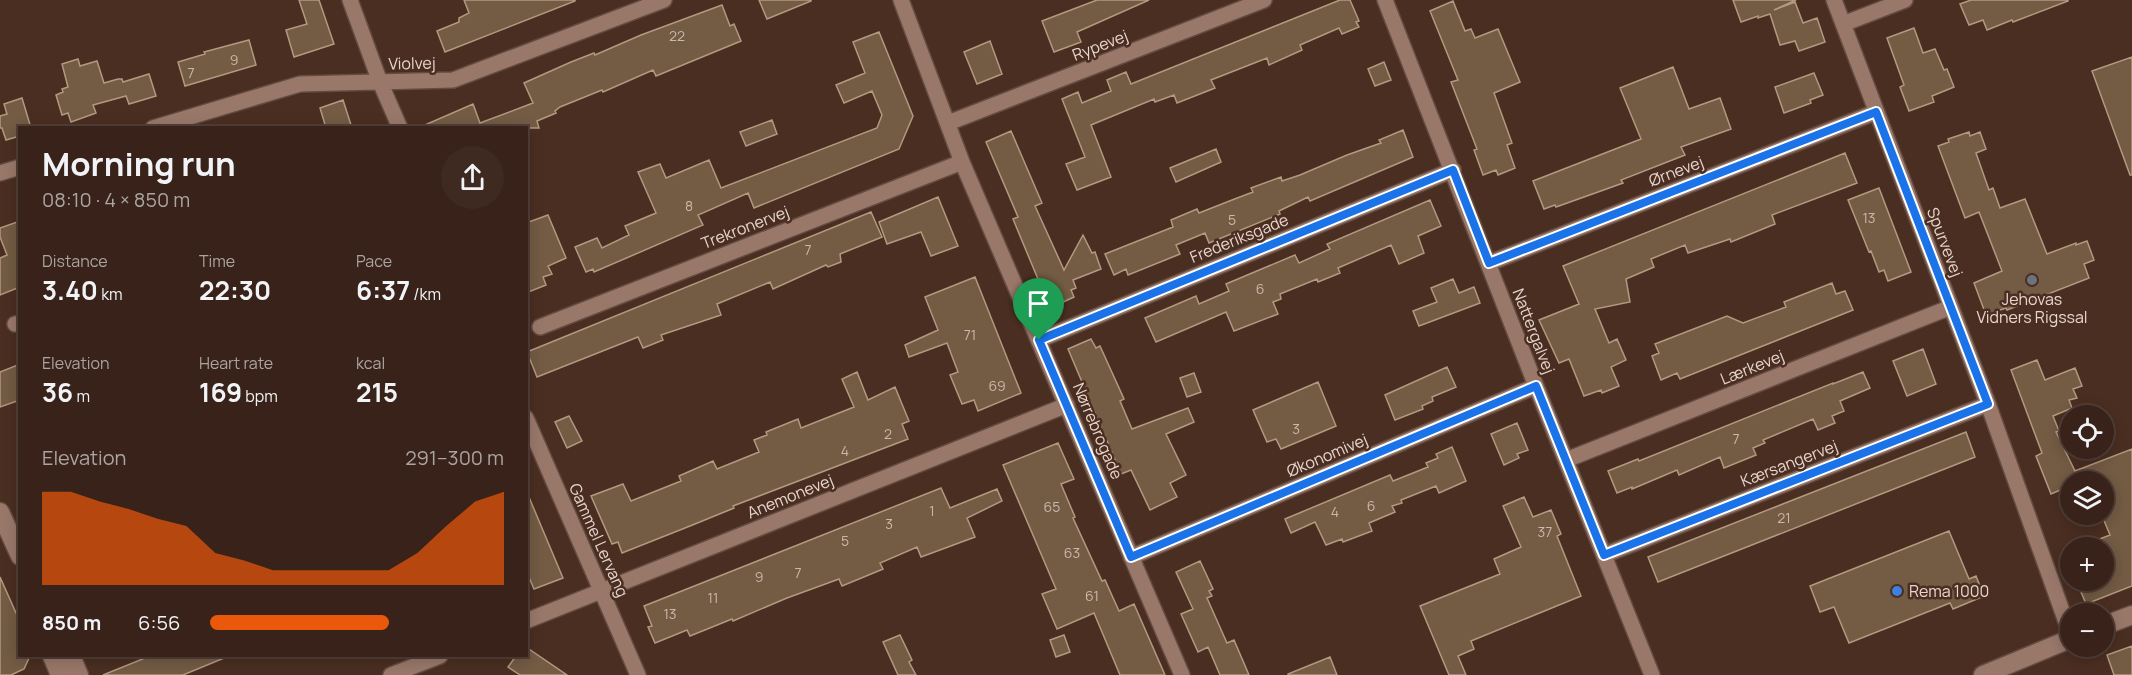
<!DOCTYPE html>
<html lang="en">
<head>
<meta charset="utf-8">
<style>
	:root { --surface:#382219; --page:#3f2a22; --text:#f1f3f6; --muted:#aba4a2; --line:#523f38; --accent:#ea580c }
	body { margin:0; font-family:Manrope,sans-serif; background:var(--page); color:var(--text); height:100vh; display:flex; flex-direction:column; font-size:22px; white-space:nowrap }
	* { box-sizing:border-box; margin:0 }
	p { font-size:20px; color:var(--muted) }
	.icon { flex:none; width:33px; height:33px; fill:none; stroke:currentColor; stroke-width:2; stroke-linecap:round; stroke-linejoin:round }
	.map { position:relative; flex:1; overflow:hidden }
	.details { position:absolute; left:18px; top:126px; width:510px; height:531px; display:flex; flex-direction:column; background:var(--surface); border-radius:0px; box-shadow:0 3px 15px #0003,0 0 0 2px var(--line) }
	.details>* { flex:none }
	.fabs { position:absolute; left:2060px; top:405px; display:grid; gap:12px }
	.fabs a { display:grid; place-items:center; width:54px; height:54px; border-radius:50%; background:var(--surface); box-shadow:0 3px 15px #0003,0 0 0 2px var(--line); font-size:30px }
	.pin { position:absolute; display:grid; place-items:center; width:51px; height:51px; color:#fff; margin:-62px -26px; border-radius:50% 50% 50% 0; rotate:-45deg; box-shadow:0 0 6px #0007 }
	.pin .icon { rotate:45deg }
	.round { display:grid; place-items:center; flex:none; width:63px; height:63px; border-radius:32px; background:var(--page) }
	.headline { display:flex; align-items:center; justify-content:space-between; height:102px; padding:0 24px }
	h1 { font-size:33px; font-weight:700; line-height:45px }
	.figures { display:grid; grid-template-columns:repeat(3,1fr); gap:9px; height:102px; padding:6px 24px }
	.figures div { display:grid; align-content:center }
	.figures b { font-size:26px; font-weight:700 }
	.figures small { font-size:16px; font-weight:400 }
	.figures p { font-size:16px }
	.chart { height:168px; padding:12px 24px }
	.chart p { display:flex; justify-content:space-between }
	.chart svg { width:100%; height:108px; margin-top:6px; fill:var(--accent); opacity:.7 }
	ul { padding:0 24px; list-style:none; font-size:20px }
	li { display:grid; grid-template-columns:96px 72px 1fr; align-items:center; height:45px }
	li i { height:15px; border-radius:8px; background:var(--accent) }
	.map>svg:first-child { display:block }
</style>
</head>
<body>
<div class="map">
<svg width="2132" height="675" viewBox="0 0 2132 675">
	<rect width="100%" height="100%" fill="#4a2e21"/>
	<path fill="#735b44" stroke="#b49981" stroke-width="1.5" d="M299 0H319L334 44 294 57 286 30 307 24Z
		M464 0H575V1L445 52 437 31 459 22V18L469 13Z
		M759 0H811V1L767 19Z
		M1097 0H1149L1077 32 1081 42 1054 52 1042 21Z
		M1340 0H1350L1359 21 1356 22 1359 27 1342 34 1339 28 1300 45 1302 50 1269 65 1267 58 1211 80 1215 88 1177 103 1174 95 1155 102 1154 99 1091 125 1111 177 1077 190 1066 164 1085 157 1062 99 1078 92 1082 103 1111 91 1107 80 1126 72 1131 84Z
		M1733 0H1796L1774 10 1795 2 1803 23 1817 18 1825 42 1799 51 1795 41 1780 45 1770 14 1758 18V16L1741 22Z
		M1971 0H2068V1L2013 22 2012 20 1987 30 1983 20 1969 25 1960 4Z
		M1453 1 1465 31 1471 29 1475 38 1498 29 1520 82 1494 93 1512 143 1507 145 1515 168 1498 175 1496 170 1483 175 1474 150 1477 149 1451 82 1458 80 1430 11Z
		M722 5 730 26 734 24 741 41 656 76 653 70 603 92 602 90 560 107 555 111 556 113 537 121 539 128H418L473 104 480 123 533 103 524 83 571 62 594 53 595 55 641 35Z
		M1914 28 1923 53 1935 49 1944 70 1947 69 1954 87 1932 96 1934 102 1909 111 1900 87 1904 85 1887 38Z
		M879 32 913 116 899 149 754 208 748 193 698 215 703 225 594 272 593 269 586 272 575 247 597 238 602 248 629 235 625 226 656 213 638 172 660 164 666 178 709 160 721 188 877 128 882 115 872 91 844 103 836 85 865 73 853 42Z
		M249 40 256 65 185 86 178 62 205 54 204 52Z
		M990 41 1002 74 977 84 964 52Z
		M2132 57V175H2130L2092 71Z
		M78 59 80 66 97 61 104 83 118 79H122L123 82 149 74 156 96 129 104 126 96 93 105 96 113 71 122 68 113 62 115 56 95 63 92 62 89 68 87 62 64Z
		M1384 62 1391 80 1375 86 1368 69Z
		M1673 67 1689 109 1720 98 1731 129 1681 147 1685 155 1621 180 1623 183 1556 207 1555 205 1544 209 1533 181 1641 139 1620 88Z
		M1814 73 1823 95 1810 100 1811 103 1784 113 1775 87Z
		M22 98 31 128H20V136L6 140 2 128H0V116L7 114 4 104Z
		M343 100 352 128H326L320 108Z
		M772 120 777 134 746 146 740 132Z
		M1403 130 1413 157 1310 201 1308 197 1279 211 1280 214 1209 243 1205 233 1176 245 1180 254 1128 275 1126 269 1114 275 1105 254 1173 227 1171 220 1197 209 1199 213 1232 200 1253 192 1251 188 1281 177 1282 181 1300 175 1347 155 1381 143 1379 140Z
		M1011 131 1042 203 1035 206 1064 270 1083 235 1092 253 1095 252 1101 269 1073 280 1076 288 1071 290 1074 297 1050 308 1013 219 1018 217 986 142Z
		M1969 132 1970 136 1980 132 1986 149 1976 153 1989 190 1993 188 2000 208 2025 199 2047 254 2076 243V245L2087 241 2094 260 2084 264 2089 278 2007 310 2006 308 1986 315 1974 283 2002 271 1979 212 1965 218 1938 146 1949 142 1948 139Z
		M1216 149 1221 162 1176 182 1170 168Z
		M1845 153 1857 183 1772 215 1775 224 1731 242 1730 239 1688 253 1685 245 1651 259 1654 267 1626 279 1630 302 1595 309 1609 343 1617 339 1626 360 1611 367 1619 386 1602 393 1601 390 1584 396 1569 359 1559 363 1539 320 1579 304 1563 266Z
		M1879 188 1911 272 1888 281 1884 270 1879 272 1871 251 1869 252 1848 200Z
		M938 197 958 246 931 256 921 232 887 244 879 222Z
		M1430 200 1441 226 1418 236 1424 253 1399 264 1391 245 1338 268 1340 273 1318 282 1317 279 1280 294 1281 299 1273 302 1278 314 1234 331 1226 312 1156 342 1145 318 1196 296 1199 304 1229 291 1226 284 1295 255 1299 263 1330 249 1327 244Z
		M871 212 882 237 840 254 841 262 828 267 826 265 773 289 770 282 717 304 721 315 661 335 663 340 643 348 638 337 537 377 527 352Z
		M548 215 566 258 548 266 552 274 543 277 546 285 526 293V223Z
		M20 221V287L0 295V258L7 255 0 237V228Z
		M975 277 1021 393 978 411 974 400 962 404 950 375 958 372 947 343 909 357 905 345 938 330 925 297Z
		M1453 279 1459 293 1474 287 1480 303 1419 326 1413 311 1437 302 1431 288Z
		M1832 283 1836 294 1845 291 1853 310 1680 379 1677 373 1661 380 1652 356 1659 353 1655 344 1727 316 1743 323 1786 307 1784 302Z
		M1091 339 1096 348 1100 346 1124 399 1120 401 1132 429 1188 408 1194 422 1166 434 1186 475 1170 483 1177 497 1150 510 1131 470 1121 474 1068 349Z
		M1923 349 1936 384 1907 396 1893 361Z
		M2037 360 2045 380 2075 368 2082 386 2073 389 2077 398 2069 400 2072 408 2053 416 2059 431 2056 432 2075 471 2132 449V586L2086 604 2076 580H2103V548H2099L2097 540 2110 535 2103 518V482H2070V486L2051 494 2036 456 2042 453 2011 370Z
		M20 364V400L0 407V372Z
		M1447 367 1456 387 1432 397 1433 401 1422 406 1423 409 1395 420 1385 395Z
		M857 372 868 400 895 387 909 421 902 424 908 439 733 506 734 508 690 526 622 553 618 542 612 544 591 496 623 484 631 501 681 481 679 476 713 461 717 469 759 452 754 440 767 435 766 432 798 419 801 428 854 407 842 379Z
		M1863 372 1870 388 1840 401 1844 411 1832 416 1835 423 1818 430 1813 419 1763 440 1765 443 1753 448 1756 455 1724 468 1720 457 1679 475 1677 470 1632 489V487L1617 493 1608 471 1638 459 1639 461 1833 383V384Z
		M1194 373 1201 392 1187 397 1180 378Z
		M1318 382 1336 426 1281 449 1276 439 1267 442 1253 410Z
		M569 416 582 441 567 448 555 422Z
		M1517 423 1528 450 1517 454 1519 458 1504 465 1491 434Z
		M1966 432 1975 457 1658 582 1648 557Z
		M1058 443 1074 479 1061 484 1075 517 1073 518 1102 581 1105 580 1119 611 1134 604 1165 675H1120L1094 613 1057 629 1042 594 1056 589 1003 465Z
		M1452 447 1466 481 1439 493 1436 486 1401 500 1402 503 1392 506 1395 512 1369 523 1372 531 1343 542 1342 539 1326 545 1315 522 1291 533 1285 519 1390 475 1393 481 1428 467 1426 463 1438 458 1436 454Z
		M941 488 950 508 997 489 1002 501 967 518 975 537 921 557 917 547 880 563 883 569 842 586 839 579 787 598 733 621 732 619 690 636 687 630 655 643 648 627 652 626 644 606Z
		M526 490 563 578 534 589 526 570Z
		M1524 497 1533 517 1551 510 1561 534 1557 536 1581 596 1471 641 1474 649 1458 656 1466 675H1449L1420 606 1500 574 1494 559 1521 547 1503 506Z
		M1949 531 1969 579 1976 576 1984 596 1953 609 1950 603 1849 643 1834 607 1820 612 1810 586Z
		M1200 561 1213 589 1209 591 1212 596 1207 598 1227 643 1234 640 1249 675H1220L1208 647 1198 652 1181 614 1193 609 1176 572Z
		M0 577 20 622V656H30L24 669 11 675H0Z
		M900 635 912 660 909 662 916 675H898L883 642Z
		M1064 635 1070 652 1056 657 1050 640Z
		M2132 646V675H2114L2107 655Z
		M526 647 567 675H520L508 667 516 656H526Z
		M150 656H229L183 675H103Z
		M1330 657 1337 675H1288V674Z"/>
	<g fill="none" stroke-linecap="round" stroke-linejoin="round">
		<g stroke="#634b40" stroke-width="18">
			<path id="street" d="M350 0 380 82 400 128
				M901 0 962 162 1182 675
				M1385 0 1536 386 1652 675
				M1834 0 1988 404 2070 633
				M1843 24 1905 0
				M948 123 1264 0
				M153 128 300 84 453 80 664 0
				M0 173 20 167
				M1489 263 1876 112
				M15 324 20 323
				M540 327 962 162
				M1039 340 1453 170
				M526 418 638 675
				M1566 460 1951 307
				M1604 555 1988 404
				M1131 557 1536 386
				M526 621 1067 405
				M391 675 440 656"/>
		</g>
		<g stroke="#634b40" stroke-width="21">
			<path id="secondary" d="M0 512 20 556
				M2103 626 2132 615
				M52 656 60 675
				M71 656 79 675
				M1983 675 2070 639"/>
		</g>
		<use href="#street" stroke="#99786a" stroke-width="15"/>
		<use href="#secondary" stroke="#99786a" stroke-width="18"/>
	</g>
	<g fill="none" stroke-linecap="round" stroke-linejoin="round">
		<g stroke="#fff" stroke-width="12">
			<path id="route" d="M1876 112 1988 404 1604 555 1536 386 1131 557 1039 340 1453 170 1489 263Z"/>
		</g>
		<use href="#route" stroke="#1a73e8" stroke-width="8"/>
	</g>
	<circle fill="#6b7280" stroke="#4a2e21" stroke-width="2" cx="2032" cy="280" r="6"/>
	<circle fill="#3f7fe0" stroke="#4a2e21" stroke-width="2" cx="1897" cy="591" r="6"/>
	<g text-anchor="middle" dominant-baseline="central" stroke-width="5" stroke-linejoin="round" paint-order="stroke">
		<g font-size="14" fill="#cbb7ac">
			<text x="677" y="35">22</text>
			<text x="234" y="59">9</text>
			<text x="191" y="72">7</text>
			<text x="689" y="205">8</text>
			<text x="1869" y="217">13</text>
			<text x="1232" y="219">5</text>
			<text x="808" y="249">7</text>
			<text x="1260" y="288">6</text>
			<text x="970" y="334">71</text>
			<text x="997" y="385">69</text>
			<text x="1296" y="428">3</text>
			<text x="888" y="433">2</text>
			<text x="1736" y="438">7</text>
			<text x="845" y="450">4</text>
			<text x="1371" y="505">6</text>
			<text x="1052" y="506">65</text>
			<text x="932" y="510">1</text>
			<text x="1335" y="511">4</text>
			<text x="1784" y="517">21</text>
			<text x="889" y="523">3</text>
			<text x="1545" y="531">37</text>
			<text x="845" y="540">5</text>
			<text x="1072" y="552">63</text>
			<text x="798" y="572">7</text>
			<text x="759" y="576">9</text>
			<text x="1092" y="595">61</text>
			<text x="713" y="597">11</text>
			<text x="670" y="613">13</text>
		</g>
		<g font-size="16" fill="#e8d6ce" stroke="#4a2e21">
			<text transform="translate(1100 45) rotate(-21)">Rypevej</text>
			<text transform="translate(412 63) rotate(-1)">Violvej</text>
			<text transform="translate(1676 171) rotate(-21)">Ørnevej</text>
			<text transform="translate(745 227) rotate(-21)">Trekronervej</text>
			<text transform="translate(1239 238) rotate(-22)">Frederiksgade</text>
			<text transform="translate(1945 242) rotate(69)">Spurvevej</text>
			<text transform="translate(1534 331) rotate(69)">Nattergalvej</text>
			<text transform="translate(1752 367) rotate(-22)">Lærkevej</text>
			<text transform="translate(1098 431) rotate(67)">Nørrebrogade</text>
			<text transform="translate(1327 455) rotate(-23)">Økonomivej</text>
			<text transform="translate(1789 463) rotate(-21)">Kærsangervej</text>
			<text transform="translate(790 496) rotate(-22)">Anemonevej</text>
			<text transform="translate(599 540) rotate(66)">Gammel Lervang</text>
		</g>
		<g font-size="16" fill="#e8d6ce" stroke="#4a2e21">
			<text x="2032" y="299">Jehovas<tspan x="2032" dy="18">Vidners Rigssal</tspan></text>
			<text x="1909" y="591" text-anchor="start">Rema 1000</text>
		</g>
	</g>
</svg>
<div class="fabs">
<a><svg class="icon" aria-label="locate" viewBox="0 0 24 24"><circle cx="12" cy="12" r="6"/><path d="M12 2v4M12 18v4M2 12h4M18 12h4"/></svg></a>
<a><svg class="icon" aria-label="layers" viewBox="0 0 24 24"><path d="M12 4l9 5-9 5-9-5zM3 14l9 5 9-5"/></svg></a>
<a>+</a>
<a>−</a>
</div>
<div class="pin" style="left:1039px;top:340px;background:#1e9e55"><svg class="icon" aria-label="arrive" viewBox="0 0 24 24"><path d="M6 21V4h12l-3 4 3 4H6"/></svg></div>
<section class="details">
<div class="headline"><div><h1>Morning run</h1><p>08:10 · 4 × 850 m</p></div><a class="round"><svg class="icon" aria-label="share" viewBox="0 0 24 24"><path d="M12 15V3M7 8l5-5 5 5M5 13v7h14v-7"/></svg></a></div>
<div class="figures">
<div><p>Distance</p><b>3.40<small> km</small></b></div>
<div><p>Time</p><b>22:30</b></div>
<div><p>Pace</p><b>6:37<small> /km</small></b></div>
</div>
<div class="figures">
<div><p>Elevation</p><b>36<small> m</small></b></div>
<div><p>Heart rate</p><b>169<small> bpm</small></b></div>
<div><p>kcal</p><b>215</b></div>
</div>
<div class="chart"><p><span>Elevation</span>291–300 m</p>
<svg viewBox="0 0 160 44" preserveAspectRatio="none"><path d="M0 44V6L10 6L20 10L30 13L40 17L50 20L60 31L70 34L80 38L90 38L100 38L110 38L120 38L130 31L140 20L150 10L160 6V44z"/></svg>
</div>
<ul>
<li><b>850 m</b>6:56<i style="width:61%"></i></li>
</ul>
</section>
</div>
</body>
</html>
